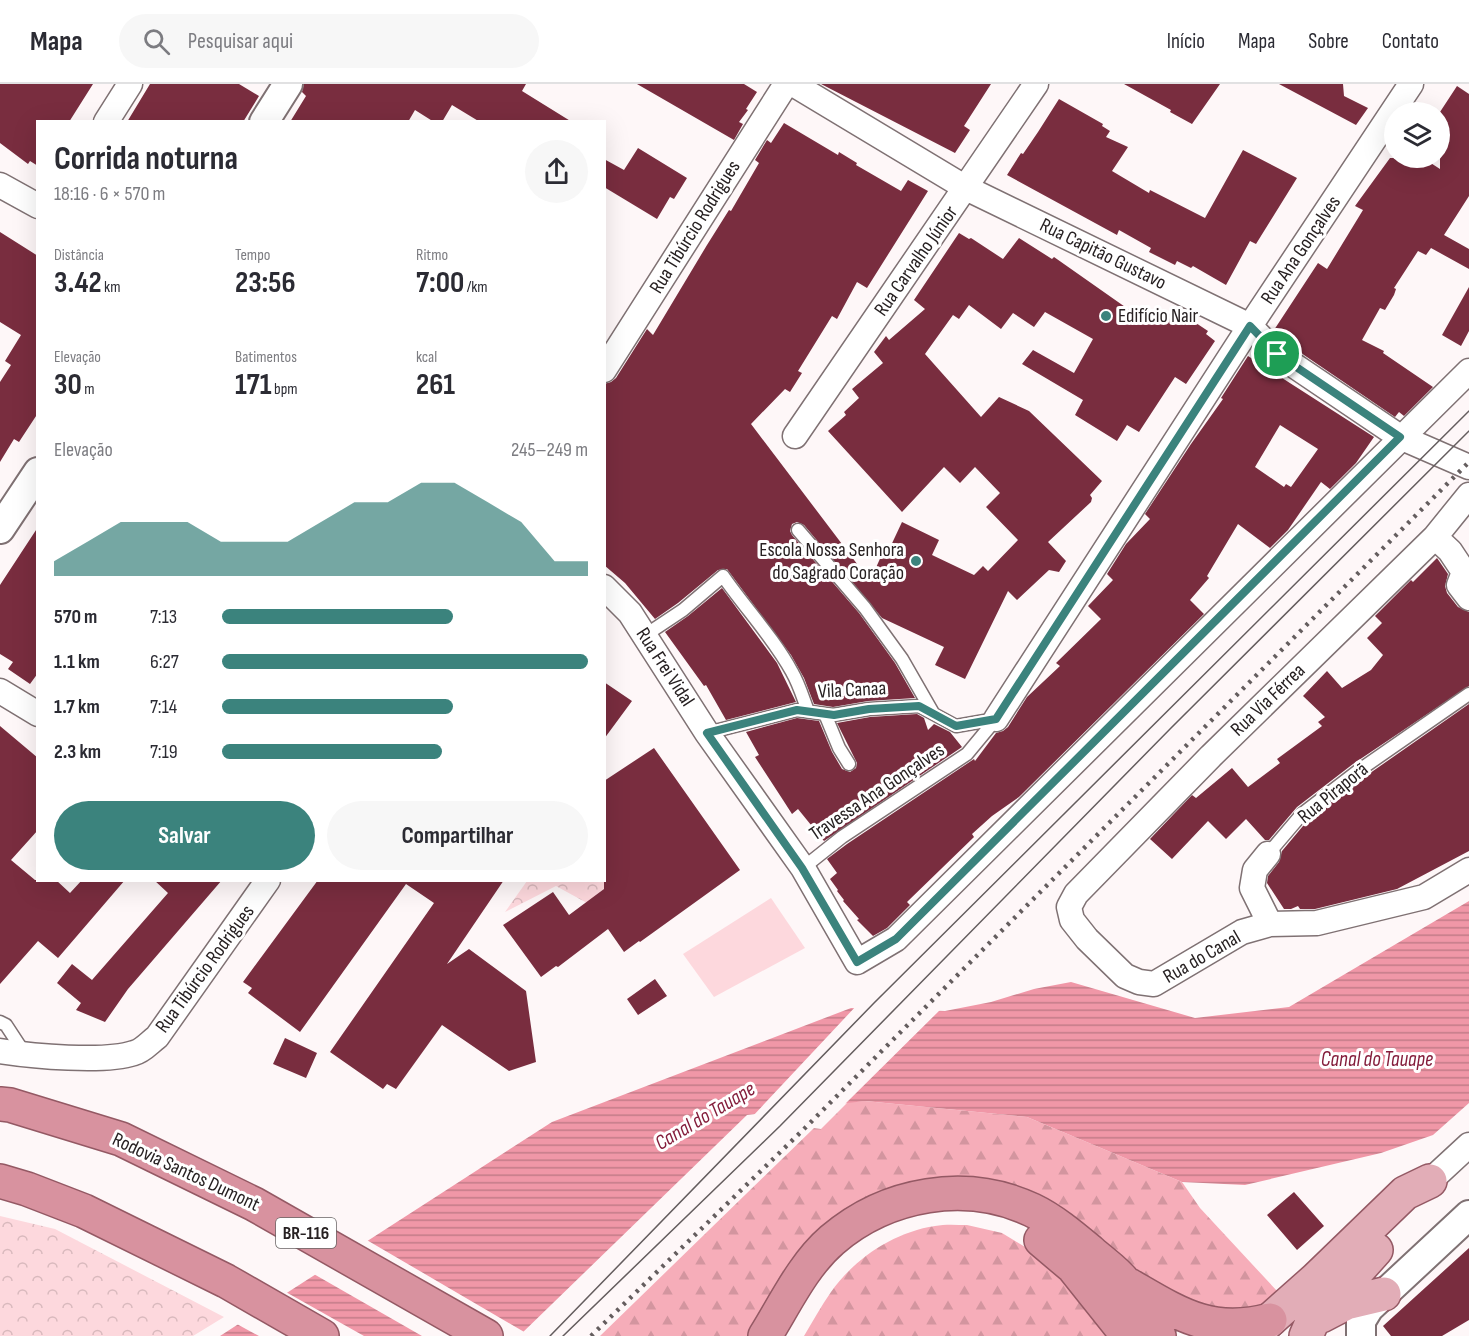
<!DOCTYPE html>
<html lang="pt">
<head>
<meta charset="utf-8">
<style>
	:root { --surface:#fff; --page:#f7f7f7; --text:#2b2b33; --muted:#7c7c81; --line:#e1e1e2; --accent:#3b837d }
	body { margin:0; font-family:"Sofia Sans Condensed",sans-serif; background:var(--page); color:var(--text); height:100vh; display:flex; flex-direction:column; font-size:22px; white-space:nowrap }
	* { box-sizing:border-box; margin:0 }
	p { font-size:20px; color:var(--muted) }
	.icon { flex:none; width:33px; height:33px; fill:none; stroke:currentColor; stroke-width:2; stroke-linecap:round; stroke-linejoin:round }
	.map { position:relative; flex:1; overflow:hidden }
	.side { position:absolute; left:36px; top:36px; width:570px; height:762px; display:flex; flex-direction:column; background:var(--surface); border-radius:0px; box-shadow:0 6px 24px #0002 }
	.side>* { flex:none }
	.controls { position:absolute; left:1384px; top:18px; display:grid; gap:12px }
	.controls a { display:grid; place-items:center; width:66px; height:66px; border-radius:50%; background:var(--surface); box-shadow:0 6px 24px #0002; font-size:30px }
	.pin { position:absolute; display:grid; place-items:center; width:51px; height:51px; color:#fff; margin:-26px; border:3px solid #fff; border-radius:50%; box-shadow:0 2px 6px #0007 }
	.round { display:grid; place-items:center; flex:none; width:63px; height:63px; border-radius:32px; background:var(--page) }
	.head { display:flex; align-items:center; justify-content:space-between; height:102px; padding:0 18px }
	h1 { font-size:33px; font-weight:700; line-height:45px }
	.figures { display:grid; grid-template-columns:repeat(3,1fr); gap:9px; height:102px; padding:6px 18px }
	.figures div { display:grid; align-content:center }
	.figures b { font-size:30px; font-weight:700 }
	.figures small { font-size:16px; font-weight:400 }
	.figures p { font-size:16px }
	.chart { height:168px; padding:12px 18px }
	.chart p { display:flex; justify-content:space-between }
	.chart svg { width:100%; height:108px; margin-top:6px; fill:var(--accent); opacity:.7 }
	.action { display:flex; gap:12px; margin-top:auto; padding:12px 18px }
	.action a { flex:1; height:69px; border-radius:36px; background:var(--accent); color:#fff; font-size:24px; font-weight:700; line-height:69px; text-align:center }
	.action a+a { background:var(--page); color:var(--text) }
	ul { padding:0 18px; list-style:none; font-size:20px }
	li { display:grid; grid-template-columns:96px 72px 1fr; align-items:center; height:45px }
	li i { height:15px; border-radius:8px; background:var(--accent) }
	header { display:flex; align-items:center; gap:36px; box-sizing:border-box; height:84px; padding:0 30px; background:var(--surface); border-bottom:2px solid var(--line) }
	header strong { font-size:28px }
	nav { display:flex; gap:33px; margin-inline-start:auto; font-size:21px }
	.search { width:420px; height:54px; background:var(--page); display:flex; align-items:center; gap:15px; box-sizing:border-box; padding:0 21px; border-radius:33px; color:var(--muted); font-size:22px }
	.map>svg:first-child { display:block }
</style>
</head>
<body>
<header>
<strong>Mapa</strong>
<div class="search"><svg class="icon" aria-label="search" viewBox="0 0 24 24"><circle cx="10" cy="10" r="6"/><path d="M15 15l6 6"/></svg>Pesquisar aqui</div>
<nav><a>Início</a><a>Mapa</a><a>Sobre</a><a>Contato</a></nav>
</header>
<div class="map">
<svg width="1469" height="1252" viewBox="0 0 1469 1252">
	<defs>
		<pattern id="forest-firs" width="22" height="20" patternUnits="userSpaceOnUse" patternTransform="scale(1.5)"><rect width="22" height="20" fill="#f6adb9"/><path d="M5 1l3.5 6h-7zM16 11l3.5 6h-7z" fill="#d3959f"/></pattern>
		<pattern id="park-crowns" width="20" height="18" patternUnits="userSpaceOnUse" patternTransform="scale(1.5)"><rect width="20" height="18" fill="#fdd8dd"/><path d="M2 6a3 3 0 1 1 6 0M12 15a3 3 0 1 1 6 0" fill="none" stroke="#d9b9bd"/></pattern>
		<pattern id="water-rules" width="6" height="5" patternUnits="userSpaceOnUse" patternTransform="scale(1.5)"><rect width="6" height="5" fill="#f097a7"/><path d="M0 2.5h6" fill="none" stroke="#c27b88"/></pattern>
	</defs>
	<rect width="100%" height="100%" fill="#fef7f8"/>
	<path fill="#fdd8dd" d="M771 814 805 864 714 913 683 870Z"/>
	<path fill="url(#forest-firs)" d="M865 1017 1027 1033 1182 1098 1200 1124 1277 1207 1250 1231 1207 1228 1152 1202 1072 1136 877 1111 752 1252H600L814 1044 821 1045 848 1018Z
		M967 1141 1002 1149 1053 1180 1116 1252H804C813 1237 821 1222 831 1208 854 1175 894 1148 935 1142 945 1140 957 1141 967 1141Z"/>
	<path fill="url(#park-crowns)" d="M642 773 587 819 556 802 505 828 527 797 604 796Z
		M0 1132 55 1145 224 1233 193 1252H0Z"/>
	<path fill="url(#water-rules)" d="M1469 817V1019L1433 1051 1381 1069 1245 1101 1182 1098 1027 1033 865 1017 747 1031 519 1252H220L552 1038 851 924 945 927 991 918 1034 905 1071 898 1195 934 1289 923Z"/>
	<path fill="#fef7f8" d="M857 921 942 924 844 1021 752 1033Z
		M365 1155 526 1249 523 1252H422L312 1189Z
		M284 1207 364 1252H259L235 1239Z"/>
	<path fill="#792d3f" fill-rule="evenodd" d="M0 0H93L69 38H38V82L30 77 28 80 0 59Z
		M150 0H239L259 12 243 38H127Z
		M304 0H526L522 7 572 38H480L452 21 442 38H434L415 26 408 38H290L306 12 302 8Z
		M637 0H744L757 8 746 25 748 26 739 38 743 40 734 56Z
		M821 0H991L964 42 970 46 955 69Z
		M1124 0H1220L1192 40 1170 28 1171 26Z
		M1279 0H1343L1344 12 1368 24 1356 41Z
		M1457 2 1469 10V112L1444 151 1469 165V185L1431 164 1426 171 1418 167 1394 204 1396 205 1394 211 1385 226 1380 224 1362 256 1384 267 1383 269 1433 303 1404 332 1399 328 1395 333 1304 271 1274 246 1318 179 1327 185 1363 126 1355 122 1390 74H1423L1440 85V28Z
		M1059 15 1103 40 1102 42 1110 47 1106 53 1128 63 1112 87 1149 109 1150 106 1205 134 1243 66 1297 94 1256 160 1250 157 1226 201 1193 182 1191 184 1177 177 1175 181 1149 168 1151 164 1119 146 1117 151 1007 91 1021 69 1023 70 1038 48Z
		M784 39 838 71 839 68 857 79 856 81 901 107 908 96 928 107 867 204 857 198 837 235 832 232 798 287 802 289 790 308 785 305 751 340 870 497 883 468 887 470 902 438 939 456 932 471 974 491 983 482 988 487 1018 456 986 423 1000 409 975 383 960 399 944 383 902 428 828 347 846 331 844 328 859 314 852 305 883 279 874 268 886 252 889 256 925 225 914 216 959 149 969 155 971 154 1003 175 1019 154 1052 175 1054 173 1138 232 1144 224 1161 239 1173 226 1190 235 1208 247 1206 250 1215 257 1186 300 1175 293 1139 348 1127 341 1117 357 1075 331 1083 316 1022 280 1033 266 1074 289 1093 255 1045 228 1034 243 1013 229 1001 245 969 221 959 235 953 231 925 270 981 333 999 313 1029 327 1102 397 1090 411 1092 414 1091 418 1048 458 1066 477 1059 488 1049 486 1017 516 1008 507 965 595 935 581 944 563 882 534 804 441 797 438 792 440 790 447 792 451 859 529 895 579 915 614 868 617 833 623 814 620 804 594 791 571 727 485 718 486 678 519 655 535 625 499 604 481V300L611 298 616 294 647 245 653 251 707 161 729 126 731 127 759 79 755 76 767 56 771 59Z
		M638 64 687 94 674 115 670 113 657 135 604 103V75L624 86Z
		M0 148 38 172V329L19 358 14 355 0 378V298L11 281 5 277 21 251 0 238Z
		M1469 203V247L1461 262 1442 251Z
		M1248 272 1374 353 1356 379 1330 405 1321 398 1288 446 1270 464 1238 440 1207 492 1209 494 1190 516 1204 530 1019 713 992 732 972 750 974 753 907 818 910 821 887 844 873 852 857 836 859 835 843 817 844 816 837 807 838 806 830 795 837 789 827 775 847 760 974 675 975 677 996 649 1003 647 1008 643 1027 613 1060 582 1056 579 1101 535 1088 522 1113 496 1107 490 1126 460 1150 435 1145 430 1191 360 1223 315 1221 314ZM1280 341 1318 365 1291 403 1286 400 1284 403 1255 383Z
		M38 443V589L30 600 8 585 13 578 0 570V501Z
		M1437 474 1448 490 1445 502 1447 509 1458 523 1469 528V602L1353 680 1297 723 1269 756H1265L1246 735 1226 755 1208 737 1172 775 1150 755 1192 711 1196 714 1232 684 1248 703 1280 679 1277 675 1322 642 1318 638 1325 633 1303 612 1327 587 1342 604 1371 586 1383 571 1367 554 1382 539 1375 532 1411 496 1413 498Z
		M722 504 777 579 796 618 726 636 706 601 704 602 665 548 688 532Z
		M604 598 632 617 604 655Z
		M1469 620V767L1397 805 1315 825H1300L1298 822 1291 825H1284L1267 799 1268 792 1279 778 1282 767 1308 736 1363 694Z
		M917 630 924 634 928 646 934 640 950 648 962 663 824 757 798 725 792 730 783 716 755 673 759 671 746 648 797 634 819 637 832 668 842 685 850 688 856 684 857 679 837 639 870 633Z
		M0 642 38 674V746L11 776 35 796H56L70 809 82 796H125L58 874 38 857 0 900Z
		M654 664 740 786 640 858 639 857 624 868 608 845 558 883 556 882 541 893 503 841 553 808 569 831 604 805V697Z
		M154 796H222L128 905 105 938 76 926 81 919 57 899 72 880 92 896 168 809Z
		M318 796H504L447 880 469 865 526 907 536 978 509 987 442 941 396 1005 387 1000 383 1005 330 968 434 819 406 800 300 948 248 909 252 904 243 898Z
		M655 895 667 912 638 931 627 915Z
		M285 954 317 969 306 994 273 980Z
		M1294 1108 1324 1142 1297 1166 1267 1131Z
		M1469 1164V1236L1442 1252H1391L1383 1242Z"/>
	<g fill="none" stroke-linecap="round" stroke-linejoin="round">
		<g stroke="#7f7173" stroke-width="15">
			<path id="service" d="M798 446 865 524 902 575 933 629
				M644 552 683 526 723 492C745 524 773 553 792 588 799 600 803 614 808 627
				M825 630 839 664 849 680
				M707 649 797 626 833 631 869 625 919 622 956 642 996 635
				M1268 770 1302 730 1358 687 1469 610
				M803 784 842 753 967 670 996 635
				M0 938 6 941 25 970"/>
		</g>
		<g stroke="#7f7173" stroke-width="27">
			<path id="minor" d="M793 0 966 104 1250 242 1277 270 1400 353 1469 383
				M106 38 130 0
				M0 101 38 122
				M604 286 786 0
				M795 352 1036 0
				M1469 411 1435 453 1211 672 1076 810 1069 823 1072 836 1087 855 1125 892 1139 898 1154 900 1242 848 1270 840 1317 839 1424 813 1469 786
				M1435 453 1450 467 1464 488 1459 501 1469 514
				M604 503 630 529 707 649 803 784 857 878 896 855 1469 287
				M0 607 38 630
				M996 635 1250 242 1411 0
				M1268 770 1255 786 1252 804 1270 840
				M0 967C33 972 104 979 134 969 143 967 150 958 157 953L268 796
				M1430 1097 1469 1061"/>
		</g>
		<g stroke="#7f7173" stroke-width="32">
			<path id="tertiary" d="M264 38 288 0
				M0 445 38 388
				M1361 1252V1237L1369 1224 1469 1131"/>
		</g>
		<g stroke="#945964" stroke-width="36">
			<path id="primary" d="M1321 1232 1346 1219 1384 1210
				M1252 1252 1316 1195 1405 1109 1430 1097
				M1306 1252 1313 1236 1376 1166"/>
		</g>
		<g stroke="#945964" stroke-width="36">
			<path id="trunk" d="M0 1020 10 1021 121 1055 254 1120 486 1252
				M0 1097 27 1105 84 1127 226 1197 322 1252
				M1041 1156 1073 1183 1128 1252
				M1129 1201C1179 1230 1211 1252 1270 1236
				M765 1252C785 1220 803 1181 832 1156 887 1109 966 1095 1032 1126 1053 1136 1073 1153 1091 1168 1102 1178 1116 1187 1125 1199 1138 1215 1148 1234 1159 1252"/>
		</g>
		<use href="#service" stroke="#fff" stroke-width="12"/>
		<use href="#minor" stroke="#fff" stroke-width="24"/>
		<use href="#tertiary" stroke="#fff" stroke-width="28"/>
		<use href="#primary" stroke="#e2adb7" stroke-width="33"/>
		<use href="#trunk" stroke="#d8929f" stroke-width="33"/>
		<path stroke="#645d5e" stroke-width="1.5" d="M550 1252 874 919 1469 327
			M563 1252 780 1042 1171 644 1469 347"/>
		<path stroke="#645d5e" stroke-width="4.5" stroke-dasharray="3 6" stroke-linecap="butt" d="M591 1252 805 1044 1469 378"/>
	</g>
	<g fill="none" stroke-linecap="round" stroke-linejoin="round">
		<g stroke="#fff" stroke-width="12">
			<path id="route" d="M1250 242 1277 270 1400 353 896 855 857 878 802 784 707 649 797 626 834 631 869 625 919 622 956 642 996 635Z"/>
		</g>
		<use href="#route" stroke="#3b837d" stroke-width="8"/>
	</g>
	<g fill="#3b837d" stroke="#fff" stroke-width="2">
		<circle cx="1106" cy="232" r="6"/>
		<circle cx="916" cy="477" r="6"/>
	</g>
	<g text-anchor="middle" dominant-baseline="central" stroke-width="6" stroke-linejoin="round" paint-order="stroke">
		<rect fill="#fff" stroke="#686464" stroke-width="1.5" x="276" y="1134" width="60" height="30" rx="4.5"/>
		<g font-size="18" font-weight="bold" fill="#272122">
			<text x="306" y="1149">BR-116</text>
		</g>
		<g font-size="20" fill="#272122" stroke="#fff">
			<text transform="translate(695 143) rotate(-58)">Rua Tibúrcio Rodrigues</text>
			<text transform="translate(1301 166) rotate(-56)">Rua Ana Gonçalves</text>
			<text transform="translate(1103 170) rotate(26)">Rua Capitão Gustavo</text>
			<text transform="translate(916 177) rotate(-55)">Rua Carvalho Júnior</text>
			<text transform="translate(665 583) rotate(57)">Rua Frei Vidal</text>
			<text transform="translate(852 606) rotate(-3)">Vila Canaa</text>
			<text transform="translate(1268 616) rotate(-44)">Rua Via Férrea</text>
			<text transform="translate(877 708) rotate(-34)">Travessa Ana Gonçalves</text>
			<text transform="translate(1333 709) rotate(-39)">Rua Piraporã</text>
			<text transform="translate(1202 873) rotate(-30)">Rua do Canal</text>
			<text transform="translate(205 885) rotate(-54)">Rua Tibúrcio Rodrigues</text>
			<text transform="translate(186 1088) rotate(25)">Rodovia Santos Dumont</text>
		</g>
		<g font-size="20" fill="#272122" stroke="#fff" text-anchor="start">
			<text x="1118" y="232">Edifício Nair</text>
			<text x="904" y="466" text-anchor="end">Escola Nossa Senhora<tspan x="904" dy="23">do Sagrado Coração</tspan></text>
		</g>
		<g font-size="21" font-style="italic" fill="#841e3c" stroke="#fff">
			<text x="1377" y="975">Canal do Tauape</text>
			<text transform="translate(705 1032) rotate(-31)">Canal do Tauape</text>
		</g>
	</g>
</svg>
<div class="controls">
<a><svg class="icon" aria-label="layers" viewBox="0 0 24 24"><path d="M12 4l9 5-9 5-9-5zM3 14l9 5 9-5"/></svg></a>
</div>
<div class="pin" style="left:1277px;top:270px;background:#1e9e55"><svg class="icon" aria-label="arrive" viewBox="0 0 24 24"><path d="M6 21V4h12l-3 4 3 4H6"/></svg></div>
<section class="side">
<div class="head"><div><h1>Corrida noturna</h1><p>18:16 · 6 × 570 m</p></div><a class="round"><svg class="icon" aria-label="share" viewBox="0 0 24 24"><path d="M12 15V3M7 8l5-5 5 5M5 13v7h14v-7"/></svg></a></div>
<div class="figures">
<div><p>Distância</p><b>3.42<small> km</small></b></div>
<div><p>Tempo</p><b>23:56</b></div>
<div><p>Ritmo</p><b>7:00<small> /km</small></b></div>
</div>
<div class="figures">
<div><p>Elevação</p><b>30<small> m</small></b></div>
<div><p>Batimentos</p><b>171<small> bpm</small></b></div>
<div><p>kcal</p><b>261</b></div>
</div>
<div class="chart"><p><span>Elevação</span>245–249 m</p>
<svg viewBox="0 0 160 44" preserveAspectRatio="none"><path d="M0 44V38L10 30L20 22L30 22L40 22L50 30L60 30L70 30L80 22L90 14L100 14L110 6L120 6L130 14L140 22L150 38L160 38V44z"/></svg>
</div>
<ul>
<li><b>570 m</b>7:13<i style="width:63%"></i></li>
<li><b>1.1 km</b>6:27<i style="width:100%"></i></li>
<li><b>1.7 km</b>7:14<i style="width:63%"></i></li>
<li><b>2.3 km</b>7:19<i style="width:60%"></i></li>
</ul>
<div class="action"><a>Salvar</a><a>Compartilhar</a></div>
</section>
</div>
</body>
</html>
